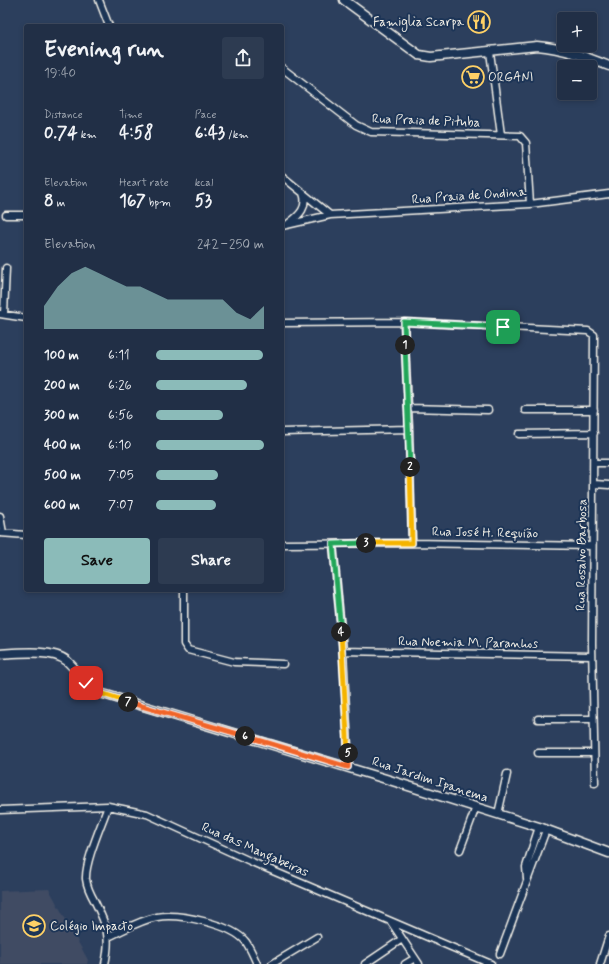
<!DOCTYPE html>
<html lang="en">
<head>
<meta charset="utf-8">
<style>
	:root { --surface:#212f46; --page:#2d3b51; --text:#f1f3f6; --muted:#a2a9b3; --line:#3e4a5f; --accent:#8bbbb9 }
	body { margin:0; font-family:Mynerve,sans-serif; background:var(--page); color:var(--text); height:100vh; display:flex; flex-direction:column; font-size:15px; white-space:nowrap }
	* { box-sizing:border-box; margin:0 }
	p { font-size:13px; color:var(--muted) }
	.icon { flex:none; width:22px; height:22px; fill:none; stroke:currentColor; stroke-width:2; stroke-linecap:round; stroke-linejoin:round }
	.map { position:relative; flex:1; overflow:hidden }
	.details { position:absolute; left:24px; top:24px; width:260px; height:568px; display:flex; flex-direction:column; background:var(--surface); border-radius:4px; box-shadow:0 2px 6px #0003,0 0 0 1px var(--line) }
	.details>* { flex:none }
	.controls { position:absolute; left:557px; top:12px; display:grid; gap:8px }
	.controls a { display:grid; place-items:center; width:40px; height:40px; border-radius:4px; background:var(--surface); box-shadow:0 2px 6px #0003,0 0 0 1px var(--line); font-size:20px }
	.pin { position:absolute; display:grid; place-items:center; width:34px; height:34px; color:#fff; margin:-17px; border-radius:8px; box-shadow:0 2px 6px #0006 }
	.km { position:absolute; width:20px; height:20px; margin:-10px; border-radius:50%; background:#222; color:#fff; font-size:11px; line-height:20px; text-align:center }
	.round { display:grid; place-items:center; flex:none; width:42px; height:42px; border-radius:4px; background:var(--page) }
	.overview { display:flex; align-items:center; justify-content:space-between; height:68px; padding:0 20px }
	h1 { font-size:22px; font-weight:700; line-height:30px }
	.metrics { display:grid; grid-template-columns:repeat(3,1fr); gap:6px; height:68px; padding:4px 20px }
	.metrics div { display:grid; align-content:center }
	.metrics b { font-size:17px; font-weight:700 }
	.metrics small { font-size:11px; font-weight:400 }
	.metrics p { font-size:11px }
	.chart { height:112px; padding:8px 20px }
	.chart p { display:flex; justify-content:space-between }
	.chart svg { width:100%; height:72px; margin-top:4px; fill:var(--accent); opacity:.7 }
	.action { display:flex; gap:8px; margin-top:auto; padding:8px 20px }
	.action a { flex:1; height:46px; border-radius:4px; background:var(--accent); color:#111; font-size:16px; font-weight:700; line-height:46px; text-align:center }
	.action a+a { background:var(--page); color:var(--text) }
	ul { padding:0 20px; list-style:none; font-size:13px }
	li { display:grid; grid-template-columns:64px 48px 1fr; align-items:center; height:30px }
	li i { height:10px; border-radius:5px; background:var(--accent) }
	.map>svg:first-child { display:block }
</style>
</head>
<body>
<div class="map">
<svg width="609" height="964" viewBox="0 0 609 964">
	<rect width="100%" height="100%" fill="#2c3f5d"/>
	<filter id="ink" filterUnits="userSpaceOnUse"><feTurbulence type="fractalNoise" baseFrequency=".025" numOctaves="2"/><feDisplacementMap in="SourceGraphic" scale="8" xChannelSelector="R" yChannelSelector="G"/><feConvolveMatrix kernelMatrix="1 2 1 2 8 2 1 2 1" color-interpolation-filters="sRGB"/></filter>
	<g filter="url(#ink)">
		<path fill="#3f4b64" d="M49 889 88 960 87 964H0V891Z"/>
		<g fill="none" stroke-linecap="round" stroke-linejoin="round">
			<g stroke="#f4f1e8" stroke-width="9">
				<path id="minor" d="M99 0 109 26
					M490 52 501 135
					M282 68 356 125 371 132 520 136 526 143 530 204
					M282 176 330 215 530 204 609 194
					M6 215H26
					M289 223C300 215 308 207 303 193
					M282 226 330 215
					M0 314 26 318
					M4 314 6 268
					M404 322 409 429 412 543
					M282 323 404 322 588 331 594 335 592 644 595 783
					M408 408 488 410
					M525 410H594
					M282 432 409 429
					M519 434 594 433
					M594 463H609
					M594 484 609 485
					M0 516 3 533
					M0 533 26 535
					M282 544 412 543 592 546
					M333 544 343 651 349 767
					M184 590V644L188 650 234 662 283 664
					M343 651 592 656
					M538 719H593
					M538 753H594
					M0 810 108 806 147 814 252 862 491 964
					M498 814 507 774
					M460 850 476 807
					M527 879 526 867 539 827
					M391 922 419 964
					M108 937C124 930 140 920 157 917 178 913 232 924 246 942 250 948 254 957 257 964
					M500 954 546 830
					M105 964C111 937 107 926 95 902 91 895 87 888 86 879 85 861 102 824 108 806
					M272 964 317 937
					M365 964 402 939
					M405 964 415 958
					M600 964 609 936"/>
			</g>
			<g stroke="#f4f1e8" stroke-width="11">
				<path id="tertiary" d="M344 0 419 55 431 57 537 46C563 48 586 57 609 66
					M0 654C17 653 53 649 67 661 78 671 85 685 100 693L386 779 539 827 609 853"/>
			</g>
			<use href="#minor" stroke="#1d3557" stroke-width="6"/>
			<use href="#tertiary" stroke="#1d3557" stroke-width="8"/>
		</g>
	</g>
	<g fill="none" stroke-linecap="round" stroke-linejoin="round" filter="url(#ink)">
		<g stroke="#fff" stroke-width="8">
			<path id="split-1" d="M405 345 404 322 503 327"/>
		</g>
		<g stroke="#fff" stroke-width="8">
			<path id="split-2" d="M405 345 410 467"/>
		</g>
		<g stroke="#fff" stroke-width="8">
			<path id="split-3" d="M366 543H412L410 467"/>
		</g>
		<g stroke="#fff" stroke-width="8">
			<path id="split-4" d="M341 632 333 544 366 543"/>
		</g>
		<g stroke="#fff" stroke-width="8">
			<path id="split-5" d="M341 632 348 753"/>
		</g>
		<g stroke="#fff" stroke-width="8">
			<path id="split-6" d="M245 736 348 767V753"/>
		</g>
		<g stroke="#fff" stroke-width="8">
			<path id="split-7" d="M128 702 245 736"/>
		</g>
		<g stroke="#fff" stroke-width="8">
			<path id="split-8" d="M86 683 100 693 128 702"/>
		</g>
		<use href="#split-1" stroke="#22a559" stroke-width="5"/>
		<use href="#split-2" stroke="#22a559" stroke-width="5"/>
		<use href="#split-3" stroke="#f5b400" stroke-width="5"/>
		<use href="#split-4" stroke="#22a559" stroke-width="5"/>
		<use href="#split-5" stroke="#f5b400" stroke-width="5"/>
		<use href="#split-6" stroke="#f0652b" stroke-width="5"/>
		<use href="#split-7" stroke="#f0652b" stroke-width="5"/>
		<use href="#split-8" stroke="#f5b400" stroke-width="5"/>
	</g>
	<defs>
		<g id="restaurant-ring" transform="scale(1.15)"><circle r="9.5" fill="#1d3557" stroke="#ffd166" stroke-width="1.5"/><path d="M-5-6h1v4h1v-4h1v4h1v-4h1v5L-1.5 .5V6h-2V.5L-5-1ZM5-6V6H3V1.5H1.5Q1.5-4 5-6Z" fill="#ffd166"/></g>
		<g id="supermarket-ring" transform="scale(1.15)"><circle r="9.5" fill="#1d3557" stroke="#ffd166" stroke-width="1.5"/><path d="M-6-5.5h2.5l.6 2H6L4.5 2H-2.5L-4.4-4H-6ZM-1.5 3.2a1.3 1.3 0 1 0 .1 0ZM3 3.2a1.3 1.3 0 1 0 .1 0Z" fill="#ffd166"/></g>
		<g id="school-ring" transform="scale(1.15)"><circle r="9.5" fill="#1d3557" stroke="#ffd166" stroke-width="1.5"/><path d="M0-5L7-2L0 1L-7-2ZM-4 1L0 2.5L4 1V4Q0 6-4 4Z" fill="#ffd166"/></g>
	</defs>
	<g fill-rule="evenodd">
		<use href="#restaurant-ring" x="479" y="22"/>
		<use href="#supermarket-ring" x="473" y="77"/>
		<use href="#school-ring" x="34" y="926"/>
	</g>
	<g text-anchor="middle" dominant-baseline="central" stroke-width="4" stroke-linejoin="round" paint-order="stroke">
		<g font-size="13" fill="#f4f1e8" stroke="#1d3557" text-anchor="start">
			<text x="464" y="22" text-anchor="end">Famiglia Scarpa</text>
			<text x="488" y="77">ORGANI</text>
			<text x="50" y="926">Colégio Impacto</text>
		</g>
		<g font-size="13" fill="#f4f1e8" stroke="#1d3557">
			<text transform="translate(426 121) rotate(2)">Rua Praia de Pituba</text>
			<text transform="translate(469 196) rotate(-4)">Rua Praia de Ondina</text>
			<text transform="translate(485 533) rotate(1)">Rua José H. Requião</text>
			<text transform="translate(582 555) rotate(-89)">Rua Rosalvo Barbosa</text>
			<text transform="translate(468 643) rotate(1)">Rua Noemia M. Paranhos</text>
			<text transform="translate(430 780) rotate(18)">Rua Jardim Ipanema</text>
			<text transform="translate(255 850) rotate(24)">Rua das Mangabeiras</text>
		</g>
	</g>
</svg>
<div class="controls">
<a>+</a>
<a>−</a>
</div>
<div class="pin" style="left:503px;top:327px;background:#1e9e55"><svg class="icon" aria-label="arrive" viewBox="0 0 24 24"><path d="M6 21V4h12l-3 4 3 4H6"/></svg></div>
<div class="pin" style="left:86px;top:683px;background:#d93025"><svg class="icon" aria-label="check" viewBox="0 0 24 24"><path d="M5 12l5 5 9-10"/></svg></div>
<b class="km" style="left:405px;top:345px">1</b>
<b class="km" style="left:410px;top:467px">2</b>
<b class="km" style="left:366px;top:543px">3</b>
<b class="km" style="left:341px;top:632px">4</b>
<b class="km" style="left:348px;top:753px">5</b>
<b class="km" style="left:245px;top:736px">6</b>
<b class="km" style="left:128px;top:702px">7</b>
<section class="details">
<div class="overview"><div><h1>Evening run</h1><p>19:40</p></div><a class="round"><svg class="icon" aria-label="share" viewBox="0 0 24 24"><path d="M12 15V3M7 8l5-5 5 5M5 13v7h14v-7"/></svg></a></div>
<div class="metrics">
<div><p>Distance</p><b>0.74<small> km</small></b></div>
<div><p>Time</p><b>4:58</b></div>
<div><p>Pace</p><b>6:43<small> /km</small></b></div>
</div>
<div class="metrics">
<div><p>Elevation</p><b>8<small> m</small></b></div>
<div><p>Heart rate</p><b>167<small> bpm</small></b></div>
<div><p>kcal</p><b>53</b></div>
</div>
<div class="chart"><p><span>Elevation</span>242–250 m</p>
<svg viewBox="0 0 160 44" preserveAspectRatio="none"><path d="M0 44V30L10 18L20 10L30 6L40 10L50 14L60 18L70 18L80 22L90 26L100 26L110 26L120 26L130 26L140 34L150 38L160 30V44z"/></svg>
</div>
<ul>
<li><b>100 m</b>6:11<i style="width:99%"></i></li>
<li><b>200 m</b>6:26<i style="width:84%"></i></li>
<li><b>300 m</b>6:56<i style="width:62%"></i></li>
<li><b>400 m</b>6:10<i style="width:100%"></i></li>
<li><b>500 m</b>7:05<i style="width:57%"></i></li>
<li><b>600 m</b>7:07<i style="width:56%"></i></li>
</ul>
<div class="action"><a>Save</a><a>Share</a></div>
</section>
</div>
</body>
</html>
